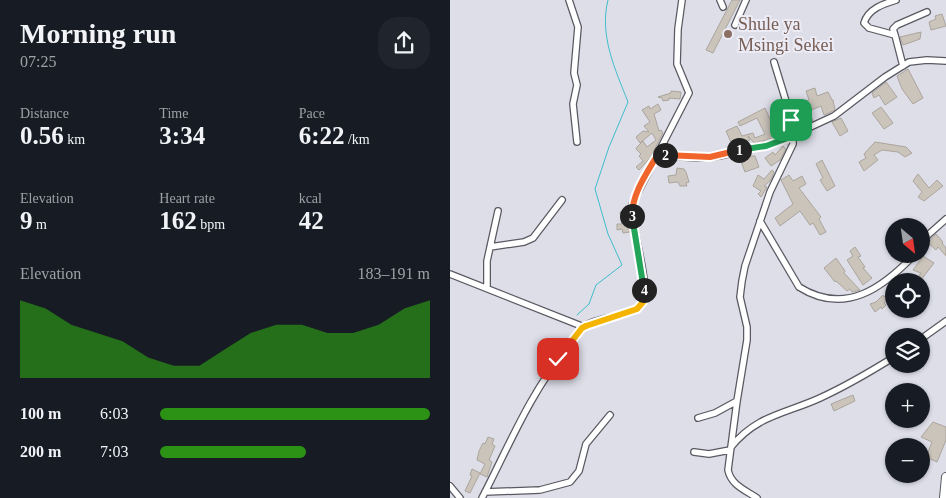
<!DOCTYPE html>
<html lang="en">
<head>
<meta charset="utf-8">
<style>
	:root { --surface:#171b24; --page:#20242c; --text:#f1f3f6; --muted:#9ea1a6; --accent:#2b9216 }
	body { margin:0; font-family:"Times New Roman",serif; background:var(--page); color:var(--text); height:100vh; display:flex; flex-direction:column; font-size:19px; white-space:nowrap }
	* { box-sizing:border-box; margin:0 }
	p { font-size:16px; color:var(--muted) }
	.icon { flex:none; width:28px; height:28px; fill:none; stroke:currentColor; stroke-width:2; stroke-linecap:round; stroke-linejoin:round }
	.map { position:relative; flex:1; overflow:hidden }
	.details { display:flex; flex-direction:column; background:var(--surface); width:450px }
	.details>* { flex:none }
	.needle { width:32px; rotate:151deg }
	.tools { position:absolute; left:435px; top:218px; display:grid; gap:10px }
	.tools a { display:grid; place-items:center; width:45px; height:45px; border-radius:50%; background:var(--surface); box-shadow:0 1px 4px #0004; font-size:25px }
	.pin { position:absolute; display:grid; place-items:center; width:42px; height:42px; color:#fff; margin:-21px; border-radius:10px; box-shadow:0 2px 8px #0006 }
	.km { position:absolute; width:25px; height:25px; margin:-12px; border-radius:50%; background:#222; color:#fff; font-size:14px; line-height:25px; text-align:center }
	.round { display:grid; place-items:center; flex:none; width:52px; height:52px; border-radius:20px; background:var(--page) }
	.headline { display:flex; align-items:center; justify-content:space-between; height:85px; padding:0 20px }
	h1 { font-size:28px; font-weight:700; line-height:38px }
	.metrics { display:grid; grid-template-columns:repeat(3,1fr); gap:8px; height:85px; padding:5px 20px }
	.metrics div { display:grid; align-content:center }
	.metrics b { font-size:25px; font-weight:700 }
	.metrics small { font-size:14px; font-weight:400 }
	.metrics p { font-size:14px }
	.chart { height:140px; padding:10px 20px }
	.chart p { display:flex; justify-content:space-between }
	.chart svg { width:100%; height:90px; margin-top:5px; fill:var(--accent); opacity:.7 }
	ul { padding:0 20px; list-style:none; font-size:16px }
	li { display:grid; grid-template-columns:80px 60px 1fr; align-items:center; height:38px }
	li i { height:12px; border-radius:6px; background:var(--accent) }
	main { display:flex; flex:1; min-height:0 }
	.map>svg:first-child { display:block }
</style>
</head>
<body>
<main>
<section class="details">
<div class="headline"><div><h1>Morning run</h1><p>07:25</p></div><a class="round"><svg class="icon" aria-label="share" viewBox="0 0 24 24"><path d="M12 15V3M7 8l5-5 5 5M5 13v7h14v-7"/></svg></a></div>
<div class="metrics">
<div><p>Distance</p><b>0.56<small> km</small></b></div>
<div><p>Time</p><b>3:34</b></div>
<div><p>Pace</p><b>6:22<small> /km</small></b></div>
</div>
<div class="metrics">
<div><p>Elevation</p><b>9<small> m</small></b></div>
<div><p>Heart rate</p><b>162<small> bpm</small></b></div>
<div><p>kcal</p><b>42</b></div>
</div>
<div class="chart"><p><span>Elevation</span>183–191 m</p>
<svg viewBox="0 0 160 44" preserveAspectRatio="none"><path d="M0 44V6L10 10L20 18L30 22L40 26L50 34L60 38L70 38L80 30L90 22L100 18L110 18L120 22L130 22L140 18L150 10L160 6V44z"/></svg>
</div>
<ul>
<li><b>100 m</b>6:03<i style="width:100%"></i></li>
<li><b>200 m</b>7:03<i style="width:54%"></i></li>
</ul>
</section>
<div class="map">
<svg width="496" height="498" viewBox="0 0 496 498">
	<rect width="100%" height="100%" fill="#dedee9"/>
	<g fill="none" stroke-linecap="round" stroke-linejoin="round">
		<path stroke="#3fbdca" stroke-width="1" d="M127 315 139 304 146 285 172 265 158 234 145 189 159 147 178 102C165 69 149 35 158 0"/>
	</g>
	<path fill="#cac4bb" stroke="#aba59d" d="M282 0H290L263 53 256 50Z
		M492 14 496 26 481 30 479 22 486 19 485 16Z
		M471 32 470 39 453 45 450 37Z
		M458 69 473 98 463 104 452 89 447 76Z
		M436 82 447 97 435 105 429 95 424 98 422 93Z
		M365 88 367 96 378 92 382 100H383L385 110 374 115 371 106 359 111 363 121 349 127 343 105 359 100 356 91Z
		M221 91 231 92 230 99 219 98V100L213 101 212 98 208 97 221 93Z
		M208 104 211 110 204 114 209 131 211 130 213 133 200 158 189 170 186 167 193 161 189 156 191 154 186 149 187 147 193 141 197 147 206 140 202 133 190 143 186 137 193 131 199 132 194 126 200 122 192 110 199 106 200 109Z
		M431 107 443 123 434 129 422 113Z
		M315 108 328 137 304 143 298 136 300 140 283 147 276 131 287 126 292 136 303 133 305 138 315 134 307 118 290 126 288 122Z
		M391 118 398 131 390 136 382 122Z
		M425 142 456 147 462 153 455 157 448 152 432 150 424 155 428 160 414 171 409 162 416 158 414 154Z
		M333 146 336 149 330 160 321 166 315 158 323 152 325 155Z
		M289 156H305L309 167 295 172Z
		M372 160 385 186 377 191 370 180 373 178 366 164Z
		M227 168 234 169 236 172 239 182 236 183 237 186H230L228 182 219 183 218 176 226 175Z
		M322 170 324 172 321 180 314 186 317 187 311 197 308 194 311 191 303 186 308 175 314 179Z
		M468 174 479 188 487 180 493 186 474 201 468 197 472 192 463 181Z
		M339 175 343 181 352 176 356 184 349 188 371 217 369 219 376 232 370 235 363 223 360 225 350 211 330 226 325 218 343 204 331 180Z
		M176 211 180 232 173 233 172 229 167 230V224H172L170 212Z
		M486 234 493 242 492 243 496 248V256L488 247 486 250 478 243Z
		M405 247 411 256 408 257 415 267 413 268 422 278 413 285 397 260 403 256 400 251Z
		M473 256 484 263 471 280 468 277 471 273 463 270Z
		M386 258 395 271 394 273 410 290 402 292 400 289 397 291 386 281 385 282 374 268Z
		M433 295 434 297 436 295 440 298 434 303 436 305 432 309 431 307 425 312 420 304 426 302Z
		M403 395 405 401 384 411 381 404Z
		M483 422 496 427V440L487 462 476 457 482 442 471 437Z
		M38 437 44 439 42 444 45 446 39 460 42 462 37 477 30 474 35 464 27 460 29 451 33 443 35 444Z
		M22 469 30 473 20 493 15 491 22 476 20 475Z"/>
	<g fill="none" stroke-linecap="round" stroke-linejoin="round">
		<g stroke="#595961" stroke-width="8">
			<path id="street" d="M119 0 128 27 124 73 127 85 123 104 127 142
				M270 0 273 7
				M446 0C433 4 418 9 414 23L419 28 445 35 453 66
				M285 25 296 0
				M445 35 443 29 447 25 477 12
				M324 62 346 134
				M208 155 248 158 269 156 328 142 384 116 435 77 459 62 477 60 496 61
				M310 221 349 287C395 316 433 288 465 254
				M471 245 478 235 496 219
				M40 247 74 242 83 238 112 200
				M0 274 134 327
				M37 287V261L48 211
				M471 339 496 321
				M248 418 265 413 287 401
				M281 447C307 415 335 414 370 398 396 386 420 372 444 357
				M244 452 259 454 280 450
				M0 486 10 498
				M35 492 90 490 120 482 129 471 136 444 160 415
				M32 498C58 448 80 393 116 350 122 343 125 334 132 328 144 316 188 317 193 302 200 279 181 231 182 204L239 93 227 64 228 29 232 0
				M307 498C295 490 281 485 278 470L287 401 297 340V327L290 297 292 281 295 266 320 192 343 144V136"/>
		</g>
		<g stroke="#595961" stroke-width="10">
			<path id="secondary" d="M494 498 496 477"/>
		</g>
		<use href="#street" stroke="#fff" stroke-width="5.5"/>
		<use href="#secondary" stroke="#fff" stroke-width="8"/>
	</g>
	<g fill="none" stroke-linecap="round" stroke-linejoin="round">
		<g stroke="#fff" stroke-width="10">
			<path id="split-1" d="M289 150 316 146 343 136 346 134 341 120"/>
		</g>
		<g stroke="#fff" stroke-width="10">
			<path id="split-2" d="M215 155 260 157 289 150"/>
		</g>
		<g stroke="#fff" stroke-width="10">
			<path id="split-3" d="M182 216C182 193 197 173 208 154L215 155"/>
		</g>
		<g stroke="#fff" stroke-width="10">
			<path id="split-4" d="M182 216 194 290"/>
		</g>
		<g stroke="#fff" stroke-width="10">
			<path id="split-5" d="M136 326 187 309 193 302 194 290"/>
		</g>
		<g stroke="#fff" stroke-width="10">
			<path id="split-6" d="M108 359 132 328 136 326"/>
		</g>
		<use href="#split-1" stroke="#22a559" stroke-width="6"/>
		<use href="#split-2" stroke="#f0652b" stroke-width="6"/>
		<use href="#split-3" stroke="#f0652b" stroke-width="6"/>
		<use href="#split-4" stroke="#22a559" stroke-width="6"/>
		<use href="#split-5" stroke="#f5b400" stroke-width="6"/>
		<use href="#split-6" stroke="#f5b400" stroke-width="6"/>
	</g>
	<circle fill="#8d6e63" stroke="#ececf6" stroke-width="2" cx="278" cy="34" r="5"/>
	<g text-anchor="middle" dominant-baseline="central" stroke-width="4" stroke-linejoin="round" paint-order="stroke">
		<g font-size="18" fill="#785e54" stroke="#ececf6" text-anchor="start">
			<text x="288" y="24">Shule ya<tspan x="288" dy="21">Msingi Sekei</tspan></text>
		</g>
	</g>
</svg>
<div class="tools">
<a><svg class="needle" viewBox="-14 -14 28 28"><path d="M0-13l5 13h-10z" fill="#e53935"/><path d="M0 13l5-13h-10z" fill="#9ea1a6"/></svg></a>
<a><svg class="icon" aria-label="locate" viewBox="0 0 24 24"><circle cx="12" cy="12" r="6"/><path d="M12 2v4M12 18v4M2 12h4M18 12h4"/></svg></a>
<a><svg class="icon" aria-label="layers" viewBox="0 0 24 24"><path d="M12 4l9 5-9 5-9-5zM3 14l9 5 9-5"/></svg></a>
<a>+</a>
<a>−</a>
</div>
<div class="pin" style="left:341px;top:120px;background:#1e9e55"><svg class="icon" aria-label="arrive" viewBox="0 0 24 24"><path d="M6 21V4h12l-3 4 3 4H6"/></svg></div>
<div class="pin" style="left:108px;top:359px;background:#d93025"><svg class="icon" aria-label="check" viewBox="0 0 24 24"><path d="M5 12l5 5 9-10"/></svg></div>
<b class="km" style="left:289px;top:150px">1</b>
<b class="km" style="left:215px;top:155px">2</b>
<b class="km" style="left:182px;top:216px">3</b>
<b class="km" style="left:194px;top:290px">4</b>
</div>
</main>
</body>
</html>
